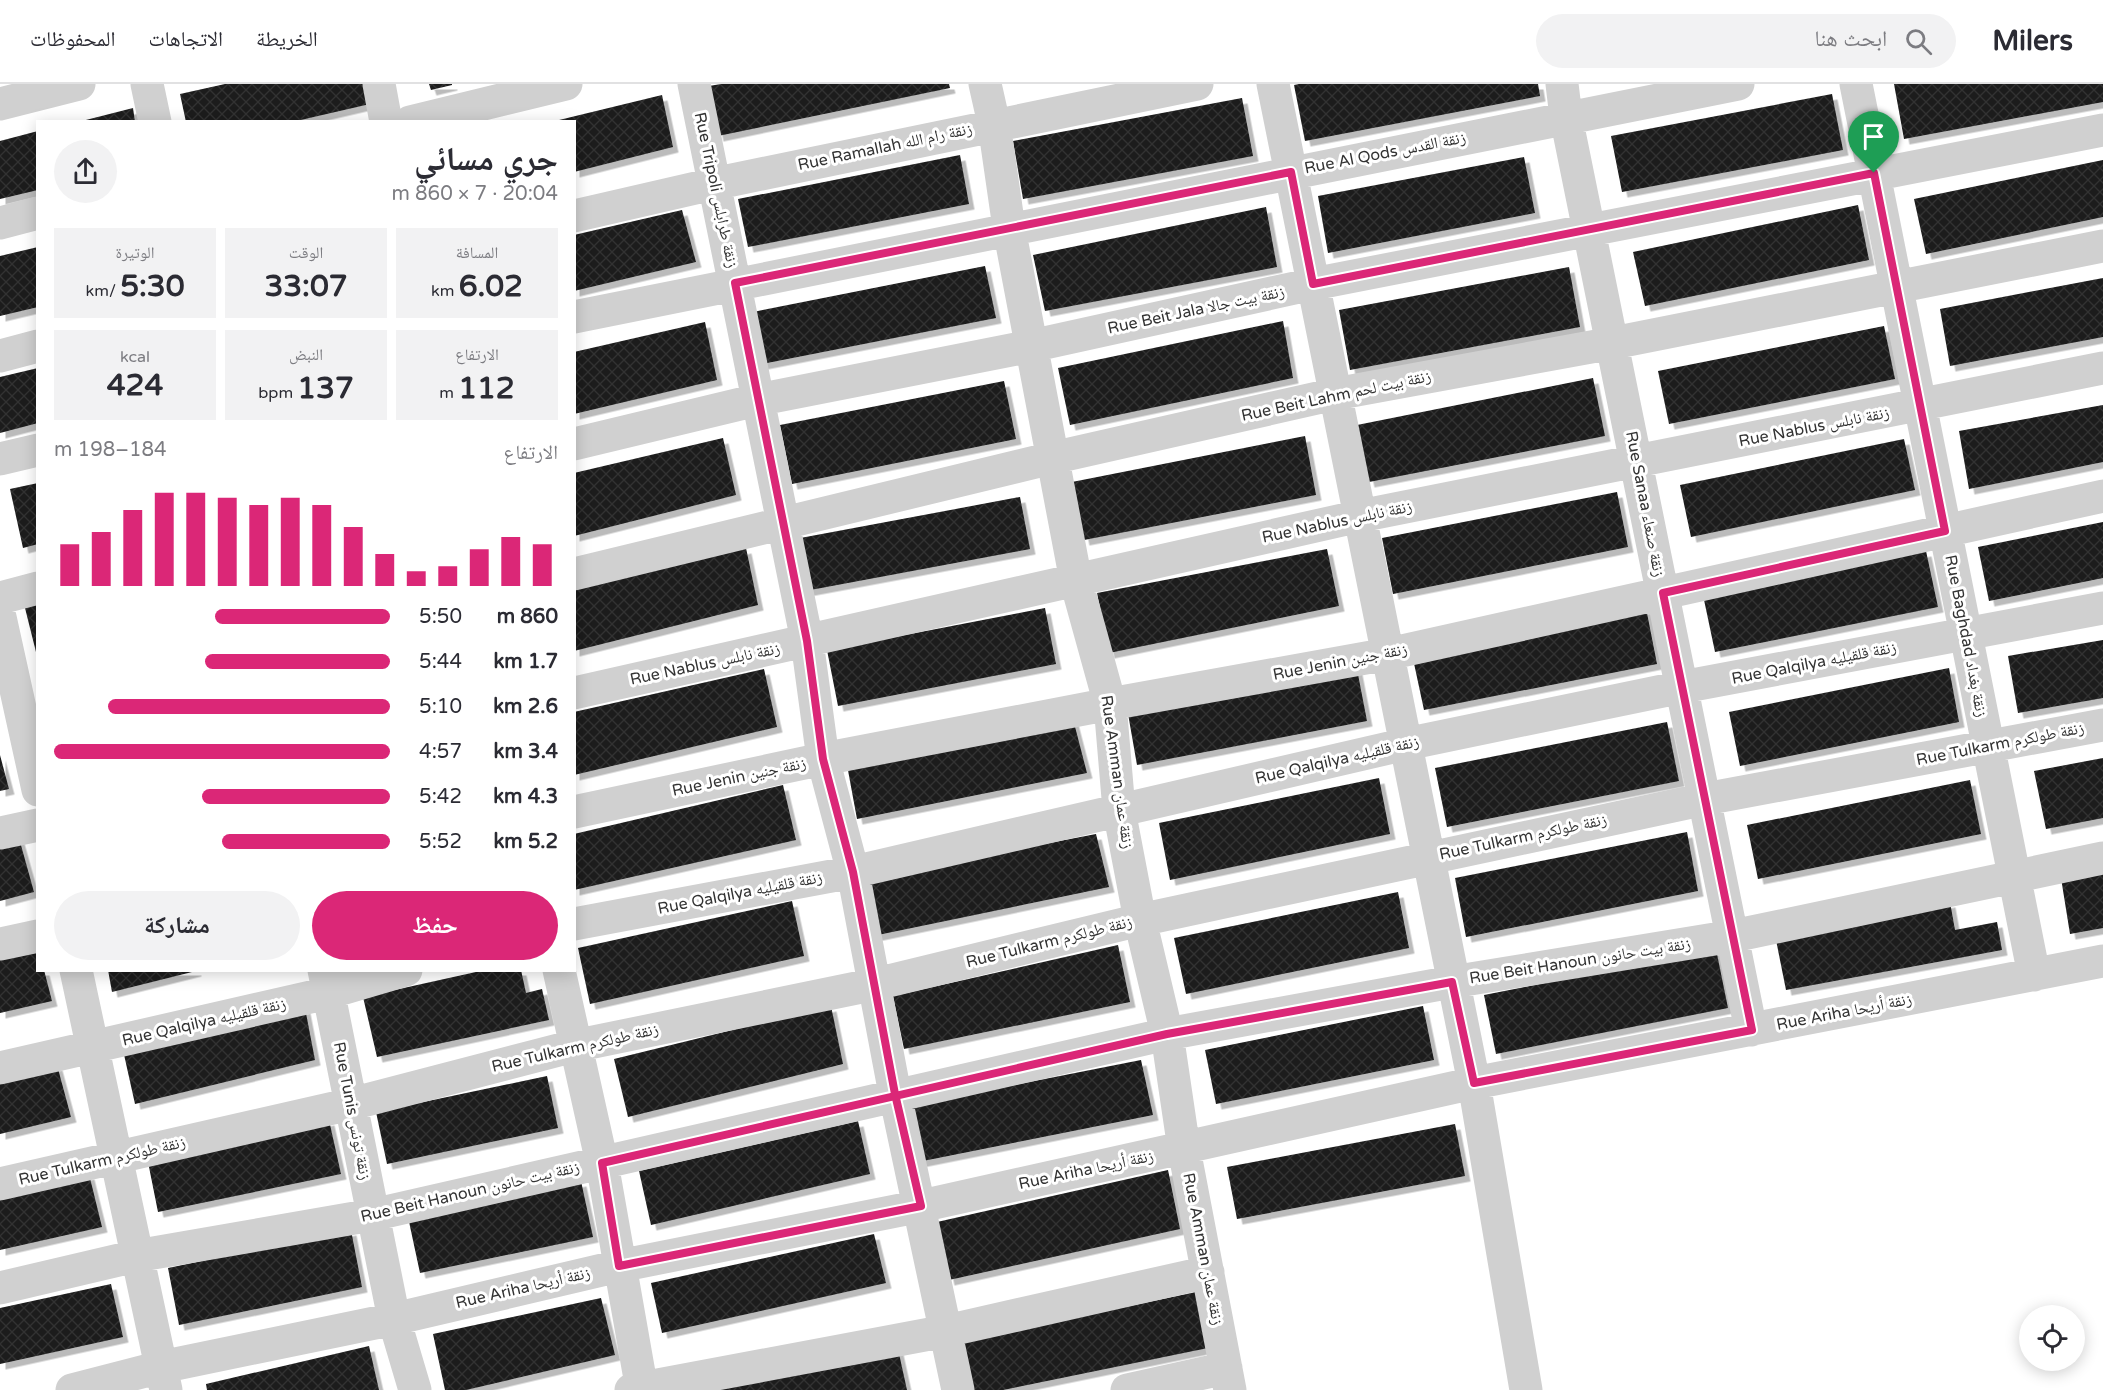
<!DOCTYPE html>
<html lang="ar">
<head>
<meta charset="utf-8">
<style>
	:root { --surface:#fff; --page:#f2f2f3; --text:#2b2b33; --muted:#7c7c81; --line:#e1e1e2; --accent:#db2777 }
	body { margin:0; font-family:"Varela Round","Noto Naskh Arabic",sans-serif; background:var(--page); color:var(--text); direction:rtl; height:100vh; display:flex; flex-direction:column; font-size:22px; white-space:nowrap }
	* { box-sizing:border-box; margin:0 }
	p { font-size:20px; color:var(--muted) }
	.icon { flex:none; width:33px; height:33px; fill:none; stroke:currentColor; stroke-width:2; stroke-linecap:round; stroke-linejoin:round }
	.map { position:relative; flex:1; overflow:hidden; direction:ltr }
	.drawer { position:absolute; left:36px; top:36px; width:540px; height:852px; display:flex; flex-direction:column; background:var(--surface); border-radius:0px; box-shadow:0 3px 15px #0003; direction:rtl }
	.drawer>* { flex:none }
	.tools { position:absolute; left:2019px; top:1221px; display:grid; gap:12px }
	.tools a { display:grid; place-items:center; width:66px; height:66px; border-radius:50%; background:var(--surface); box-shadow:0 3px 15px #0003; font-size:30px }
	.pin { position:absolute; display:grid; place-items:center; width:51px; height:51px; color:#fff; margin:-62px -26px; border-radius:50% 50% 50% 0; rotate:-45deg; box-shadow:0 0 6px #0007 }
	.pin .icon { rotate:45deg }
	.round { display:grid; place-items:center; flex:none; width:63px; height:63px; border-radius:32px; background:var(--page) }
	.summary { display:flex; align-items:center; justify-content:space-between; height:102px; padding:0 18px }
	h1 { font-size:33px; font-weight:700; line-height:45px }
	.stats { display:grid; grid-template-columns:repeat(3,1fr); gap:9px; height:102px; padding:6px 18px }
	.stats div { display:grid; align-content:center; border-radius:0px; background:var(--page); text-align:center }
	.stats b { font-size:30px; font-weight:700 }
	.stats small { font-size:16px; font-weight:400 }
	.stats p { font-size:16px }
	.chart { height:168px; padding:12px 18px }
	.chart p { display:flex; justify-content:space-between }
	.chart svg { width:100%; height:108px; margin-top:6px; stroke:var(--accent); stroke-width:6 }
	.cta { display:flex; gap:12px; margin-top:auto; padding:12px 18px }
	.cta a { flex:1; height:69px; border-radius:36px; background:var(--accent); color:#fff; font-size:24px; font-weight:700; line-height:69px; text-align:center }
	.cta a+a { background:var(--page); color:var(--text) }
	ul { padding:0 18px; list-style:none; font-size:20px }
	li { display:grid; grid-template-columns:96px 72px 1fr; align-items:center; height:45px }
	li i { height:15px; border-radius:8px; background:var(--accent) }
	header { display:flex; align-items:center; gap:36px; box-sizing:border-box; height:84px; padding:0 30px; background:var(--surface); border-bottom:2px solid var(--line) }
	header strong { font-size:28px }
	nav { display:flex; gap:33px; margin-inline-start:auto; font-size:21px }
	.search { width:420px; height:54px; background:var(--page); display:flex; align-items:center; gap:15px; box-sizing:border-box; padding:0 21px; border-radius:33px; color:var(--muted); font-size:22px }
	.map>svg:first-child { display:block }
</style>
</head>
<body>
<header>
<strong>Milers</strong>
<div class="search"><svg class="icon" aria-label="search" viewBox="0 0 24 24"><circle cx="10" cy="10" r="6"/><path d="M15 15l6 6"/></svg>ابحث هنا</div>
<nav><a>الخريطة</a><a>الاتجاهات</a><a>المحفوظات</a></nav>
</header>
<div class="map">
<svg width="2103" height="1306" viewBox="0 0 2103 1306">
	<defs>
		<pattern id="building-cross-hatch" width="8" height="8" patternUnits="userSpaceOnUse" patternTransform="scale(1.5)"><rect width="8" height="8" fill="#1a1a1a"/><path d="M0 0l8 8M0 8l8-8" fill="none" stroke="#333"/></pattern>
		<filter id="shadow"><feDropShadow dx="5.5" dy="5.5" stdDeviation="0" flood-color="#0004"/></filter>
	</defs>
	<rect width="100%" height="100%" fill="#fff"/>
	<path fill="url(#building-cross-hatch)" filter="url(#shadow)" d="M225 0H366L370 20 292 38H186L180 10Z
		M429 0H452V1L431 6Z
		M721 0H949L950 4 718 52 709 2Z
		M1299 0H1538L1540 12 1305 57 1294 1Z
		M1894 0H2103V18L1904 55Z
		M1832 10 1843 66 1622 108 1611 52Z
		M662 11 673 63 574 88V38L555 37Z
		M1242 14 1253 72 1023 115 1013 57Z
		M133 24 135 38H82V37Z
		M38 47V106L0 115V57Z
		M960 71 969 120 748 163 738 115Z
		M1524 73 1535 129 1328 169 1318 112Z
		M2103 76V133L1926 170 1914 115Z
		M1858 121 1869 176 1645 222 1633 168Z
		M1266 123 1277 183 1045 227 1033 171Z
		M682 126 696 178 574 207V151Z
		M38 163V223L0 232V172Z
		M985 182 996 234 762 280 753 228Z
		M1569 183 1580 243 1350 286 1339 226Z
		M2103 194V253L1950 282 1940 225Z
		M1283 237 1293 294 1070 341 1058 284Z
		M705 238 717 296 574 330V268Z
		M1884 242 1895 295 1669 340 1658 287Z
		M38 284V339L0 349V293Z
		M1593 294 1605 352 1369 398 1357 341Z
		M1004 297 1016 355 792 400 780 341Z
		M2103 321V378L1969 405 1959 347Z
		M1305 352 1316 411 1084 456 1072 398Z
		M723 354 736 411 574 452V389Z
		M1904 355 1915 406 1691 453 1680 401Z
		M38 399V460L23 464 10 405Z
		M1617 408 1628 463 1393 510 1382 454Z
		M1020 413 1030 465 805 507 795 455Z
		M2103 438V494L1989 517 1978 463Z
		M746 464 758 521 574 567V505Z
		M1327 465 1339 522 1109 569 1097 509Z
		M1926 467 1938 523 1715 568 1703 511Z
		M38 517V572H37L24 520Z
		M1045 524 1056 580 838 622 827 566Z
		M1646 524 1657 580 1424 626 1412 570Z
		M2103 556V614L2018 629 2008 572Z
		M1356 580 1367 637 1137 681 1127 624Z
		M1949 584 1959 638 1740 682 1729 628Z
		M764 585 777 643 574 691V628Z
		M1073 635 1087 689 857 735 847 681Z
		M1667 638 1679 697 1447 743 1435 684Z
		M0 671 9 705 0 707Z
		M2103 674V734L2046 745 2034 687Z
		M1379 694 1390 750 1170 796 1159 739Z
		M1970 696 1981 750 1758 795 1747 741Z
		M783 701 796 756 574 806V750Z
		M1687 748 1698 807 1466 853 1455 794Z
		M1096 750 1109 803 873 852 862 795Z
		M19 754 34 808 0 817V759Z
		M2103 787V844L2070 850 2061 794Z
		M1398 808 1409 864 1186 910 1174 854Z
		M792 817 804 872 590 920 578 864Z
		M1950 818 1955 846 1997 838 2002 866 1786 906 1775 851Z
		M1118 861 1130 918 904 965 893 912Z
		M38 863V886H44L52 917 0 929V873Z
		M1716 865 1728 924 1496 970 1484 911Z
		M108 886H196V887L112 908Z
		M485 886H521L526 909 542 905 549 936 377 973 363 913Z
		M831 922 843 980 628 1033 614 975Z
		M1423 922 1434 976 1216 1020 1205 966Z
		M305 924 315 976 135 1020 123 966Z
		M1141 976 1153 1031 918 1078 908 1022Z
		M57 981 71 1033 0 1050V994Z
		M547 992 558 1044 387 1080 376 1028Z
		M329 1036 341 1090 158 1128 147 1073Z
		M858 1037 870 1090 651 1141 639 1087Z
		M1455 1040 1465 1092 1237 1135 1227 1083Z
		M1168 1086 1180 1145 949 1196 937 1138Z
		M89 1090 102 1143 0 1166V1110Z
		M581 1097 593 1153 420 1189 408 1133Z
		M351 1146 362 1203 179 1241 168 1184Z
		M874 1150 886 1199 662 1249 651 1199Z
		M111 1200 123 1253 0 1280V1224Z
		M1196 1208 1208 1264 1003 1306H973L964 1257Z
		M601 1214 615 1271 466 1306H445L433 1250Z
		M369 1262 379 1306H207L206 1300Z
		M898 1265 907 1306H708Z"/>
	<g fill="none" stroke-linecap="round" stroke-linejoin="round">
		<path stroke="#d0d0d0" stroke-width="33" d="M147 0 155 38
			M379 0 386 38
			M694 0 807 557 823 675 853 788 895 1010 958 1306
			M985 0 994 40 1009 144 1076 497 1110 620 1119 726 1140 836 1167 950 1184 1065 1230 1306
			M1273 0 1474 999 1526 1306
			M1562 0 1566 33 1751 946
			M1856 0 2034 891
			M0 20 79 0
			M410 38 566 0
			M574 132 713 100 1197 0
			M0 139 38 129
			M574 233 1738 0
			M0 272 38 262
			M574 360 757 316 1031 262 1313 200 2103 46
			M0 375 38 366
			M574 490 1052 374 1335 310 1613 259 2103 162
			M0 514 38 504
			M0 533 38 706
			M574 609 1360 432 2103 284
			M574 728 823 675 1110 620 1388 570 2103 412
			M0 749 38 741
			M574 840 853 788 1406 660 1682 603 2103 524
			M0 860 38 852
			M76 886 166 1306
			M324 886 394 1235 415 1306
			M559 886 602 1079 642 1306
			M0 984 328 909 406 886
			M0 1100 351 1020 574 962 876 900 1140 836 1705 715 2103 641
			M0 1204 136 1172 372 1131 1167 950 1452 898 1733 852 2103 774
			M72 1306 161 1283 394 1235 619 1182 921 1122 1474 999 2103 877
			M631 1306 946 1247 1208 1188
			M1127 1306 1226 1284"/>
	</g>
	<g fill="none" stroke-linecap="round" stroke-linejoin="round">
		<g stroke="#fff" stroke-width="12">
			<path id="route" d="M1874 89 1313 200 1291 88 735 199 807 557 823 675 853 788 895 1010 921 1122 619 1182 602 1079 1167 950 1452 898 1474 999 1752 946 1663 509 1945 447 1874 89"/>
		</g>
		<use href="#route" stroke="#db2777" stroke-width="8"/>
	</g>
	<g text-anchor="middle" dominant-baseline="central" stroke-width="6" stroke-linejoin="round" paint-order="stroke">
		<g font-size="16" fill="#333" stroke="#fff">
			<text transform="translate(885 63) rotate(-12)">Rue Ramallah زنقة رام الله</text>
			<text transform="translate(1385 69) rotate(-11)">Rue Al Qods زنقة القدس</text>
			<text transform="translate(716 106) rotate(78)">Rue Tripoli زنقة طرابلس</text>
			<text transform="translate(1196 226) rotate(-12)">Rue Beit Jala زنقة بيت جالا</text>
			<text transform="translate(1336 312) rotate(-12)">Rue Beit Lahm زنقة بيت لحم</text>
			<text transform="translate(1814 343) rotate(-11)">Rue Nablus زنقة نابلس</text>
			<text transform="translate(1645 420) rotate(79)">Rue Sanaa زنقة صنعاء</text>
			<text transform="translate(1337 438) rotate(-12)">Rue Nablus زنقة نابلس</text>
			<text transform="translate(1966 552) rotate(79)">Rue Baghdad زنقة بغداد</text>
			<text transform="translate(1340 578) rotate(-11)">Rue Jenin زنقة جنين</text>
			<text transform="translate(1814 579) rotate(-11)">Rue Qalqilya زنقة قلقيليه</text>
			<text transform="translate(705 580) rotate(-12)">Rue Nablus زنقة نابلس</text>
			<text transform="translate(2000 660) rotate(-11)">Rue Tulkarm زنقة طولكرم</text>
			<text transform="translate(1337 676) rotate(-13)">Rue Qalqilya زنقة قلقيليه</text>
			<text transform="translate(1117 688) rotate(82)">Rue Amman زنقة عمان</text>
			<text transform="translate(739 693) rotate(-12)">Rue Jenin زنقة جنين</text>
			<text transform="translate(1523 753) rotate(-12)">Rue Tulkarm زنقة طولكرم</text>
			<text transform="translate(740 809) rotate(-11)">Rue Qalqilya زنقة قلقيليه</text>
			<text transform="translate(1049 858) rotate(-14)">Rue Tulkarm زنقة طولكرم</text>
			<text transform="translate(1580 877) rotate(-9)">Rue Beit Hanoun زنقة بيت حانون</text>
			<text transform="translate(1844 928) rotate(-11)">Rue Ariha زنقة أريحا</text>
			<text transform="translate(204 938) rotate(-13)">Rue Qalqilya زنقة قلقيليه</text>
			<text transform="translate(575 964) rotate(-13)">Rue Tulkarm زنقة طولكرم</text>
			<text transform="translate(352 1027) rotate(79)">Rue Tunis زنقة تونس</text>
			<text transform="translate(102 1077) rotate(-13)">Rue Tulkarm زنقة طولكرم</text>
			<text transform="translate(1086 1086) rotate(-12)">Rue Ariha زنقة أريحا</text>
			<text transform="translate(470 1108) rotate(-13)">Rue Beit Hanoun زنقة بيت حانون</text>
			<text transform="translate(1203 1165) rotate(79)">Rue Amman زنقة عمان</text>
			<text transform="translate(523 1204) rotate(-13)">Rue Ariha زنقة أريحا</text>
		</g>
	</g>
</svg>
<div class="tools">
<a><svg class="icon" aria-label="locate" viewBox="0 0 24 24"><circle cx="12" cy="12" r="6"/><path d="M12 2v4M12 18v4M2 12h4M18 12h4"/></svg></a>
</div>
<div class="pin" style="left:1874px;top:89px;background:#1e9e55"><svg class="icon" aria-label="arrive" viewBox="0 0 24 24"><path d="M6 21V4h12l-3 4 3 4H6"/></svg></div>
<section class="drawer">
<div class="summary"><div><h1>جري مسائي</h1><p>20:04 · 7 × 860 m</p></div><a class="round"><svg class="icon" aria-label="share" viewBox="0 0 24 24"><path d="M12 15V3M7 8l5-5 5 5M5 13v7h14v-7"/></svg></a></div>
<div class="stats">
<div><p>المسافة</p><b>6.02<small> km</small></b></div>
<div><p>الوقت</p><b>33:07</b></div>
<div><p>الوتيرة</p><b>5:30<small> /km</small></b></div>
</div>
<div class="stats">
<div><p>الارتفاع</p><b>112<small> m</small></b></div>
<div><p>النبض</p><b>137<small> bpm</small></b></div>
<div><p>kcal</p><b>424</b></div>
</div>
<div class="chart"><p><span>الارتفاع</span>184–198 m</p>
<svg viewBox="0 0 160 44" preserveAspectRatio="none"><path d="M5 44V27M15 44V22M25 44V13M35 44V6M45 44V6M55 44V8M65 44V11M75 44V8M85 44V11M95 44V20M105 44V31M115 44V38M125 44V36M135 44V29M145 44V24M155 44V27"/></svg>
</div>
<ul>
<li><b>860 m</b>5:50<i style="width:52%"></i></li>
<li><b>1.7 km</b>5:44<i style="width:55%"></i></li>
<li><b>2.6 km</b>5:10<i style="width:84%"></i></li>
<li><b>3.4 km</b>4:57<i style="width:100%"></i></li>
<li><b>4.3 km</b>5:42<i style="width:56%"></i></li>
<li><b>5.2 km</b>5:52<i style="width:50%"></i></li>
</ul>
<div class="cta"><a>حفظ</a><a>مشاركة</a></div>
</section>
</div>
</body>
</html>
